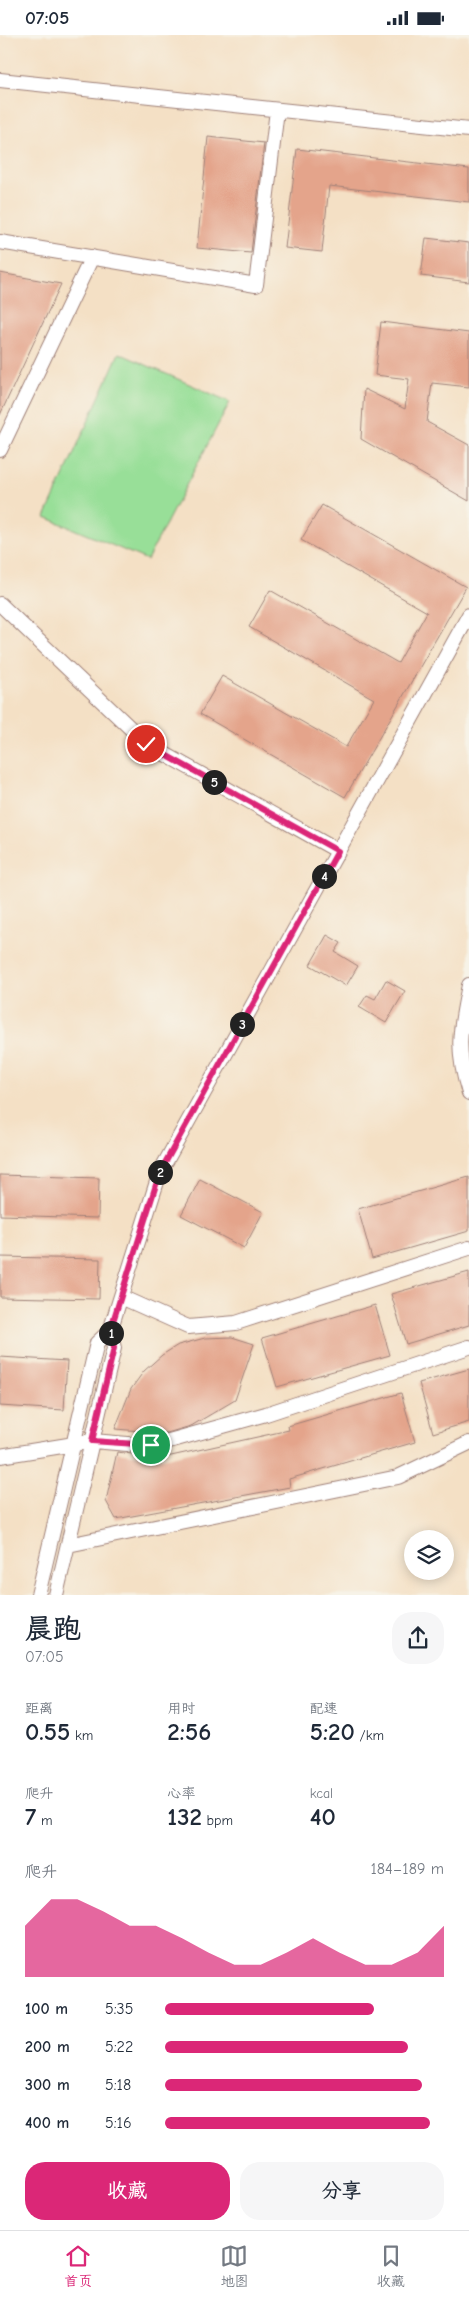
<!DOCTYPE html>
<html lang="zh">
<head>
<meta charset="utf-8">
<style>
	:root { --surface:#fff; --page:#f6f6f7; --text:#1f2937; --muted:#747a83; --line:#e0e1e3; --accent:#db2777 }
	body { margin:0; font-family:"Comic Neue","LXGW WenKai TC",sans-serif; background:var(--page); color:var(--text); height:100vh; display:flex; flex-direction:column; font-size:19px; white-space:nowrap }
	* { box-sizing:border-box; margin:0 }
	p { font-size:16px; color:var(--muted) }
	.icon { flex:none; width:28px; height:28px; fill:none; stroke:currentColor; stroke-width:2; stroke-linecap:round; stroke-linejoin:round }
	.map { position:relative; height:1560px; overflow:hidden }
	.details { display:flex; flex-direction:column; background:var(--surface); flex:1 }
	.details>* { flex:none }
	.controls { position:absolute; left:404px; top:1495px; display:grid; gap:10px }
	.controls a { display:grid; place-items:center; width:50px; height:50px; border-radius:50%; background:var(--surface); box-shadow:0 2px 12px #0003; font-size:25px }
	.pin { position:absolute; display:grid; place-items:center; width:42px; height:42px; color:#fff; margin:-21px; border:2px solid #fff; border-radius:50%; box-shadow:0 1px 5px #0007 }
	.km { position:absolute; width:25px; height:25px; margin:-12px; border-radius:50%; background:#222; color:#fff; font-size:14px; line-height:25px; text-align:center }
	.round { display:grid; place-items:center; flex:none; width:52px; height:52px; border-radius:20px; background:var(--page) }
	.headline { display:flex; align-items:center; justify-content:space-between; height:85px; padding:0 25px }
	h1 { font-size:28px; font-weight:700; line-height:38px }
	.figures { display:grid; grid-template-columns:repeat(3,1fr); gap:8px; height:85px; padding:5px 25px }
	.figures div { display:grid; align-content:center }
	.figures b { font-size:25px; font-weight:700 }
	.figures small { font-size:14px; font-weight:400 }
	.figures p { font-size:14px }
	.chart { height:140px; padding:10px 25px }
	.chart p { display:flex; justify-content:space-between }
	.chart svg { width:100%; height:90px; margin-top:5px; fill:var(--accent); opacity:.7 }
	.primary-button { display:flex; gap:10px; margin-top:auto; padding:10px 25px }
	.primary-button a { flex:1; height:58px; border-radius:20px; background:var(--accent); color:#fff; font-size:20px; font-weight:700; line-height:58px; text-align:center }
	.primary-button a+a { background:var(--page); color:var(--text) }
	ul { padding:0 25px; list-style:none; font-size:16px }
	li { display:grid; grid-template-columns:80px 60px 1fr; align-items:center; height:38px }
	li i { height:12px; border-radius:6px; background:var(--accent) }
	.status { display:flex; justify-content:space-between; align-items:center; height:35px; padding:0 25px; background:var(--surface); direction:ltr }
	.status svg { height:14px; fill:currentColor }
	.tab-bar { display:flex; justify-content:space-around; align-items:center; height:70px; border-top:1px solid var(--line); background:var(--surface); font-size:14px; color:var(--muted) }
	.tab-bar a { display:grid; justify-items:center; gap:2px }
	.tab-bar .selected { color:var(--accent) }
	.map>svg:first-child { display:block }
</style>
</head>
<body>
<div class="status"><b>07:05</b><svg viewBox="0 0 49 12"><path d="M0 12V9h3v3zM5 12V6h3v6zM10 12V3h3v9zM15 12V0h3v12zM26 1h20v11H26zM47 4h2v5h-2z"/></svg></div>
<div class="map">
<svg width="469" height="1560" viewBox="0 0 469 1560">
	<rect width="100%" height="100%" fill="#f7f3e8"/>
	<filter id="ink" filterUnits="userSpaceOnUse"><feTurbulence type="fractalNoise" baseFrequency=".02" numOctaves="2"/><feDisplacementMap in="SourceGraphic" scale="10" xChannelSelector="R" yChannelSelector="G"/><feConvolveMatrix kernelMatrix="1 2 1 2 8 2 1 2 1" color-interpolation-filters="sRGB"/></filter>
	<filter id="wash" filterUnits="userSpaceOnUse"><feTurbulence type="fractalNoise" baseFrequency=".0096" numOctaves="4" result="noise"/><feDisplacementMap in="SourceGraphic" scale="20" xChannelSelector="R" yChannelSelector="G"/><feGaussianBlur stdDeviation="1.12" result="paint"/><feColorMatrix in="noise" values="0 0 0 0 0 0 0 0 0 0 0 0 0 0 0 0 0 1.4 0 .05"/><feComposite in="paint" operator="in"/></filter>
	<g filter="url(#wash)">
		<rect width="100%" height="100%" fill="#f4e0c5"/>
		<path fill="#98df98" stroke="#717f62" d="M119 318 230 367 147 525 45 482Z"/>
		<g id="blocks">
			<path fill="#e4a48b" d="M208 102 264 108 251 218 197 213Z
				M297 114 469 134V167L329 151 322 217 285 213Z
				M426 203 469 208V247L421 241Z
				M0 238 61 249 0 380Z
				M381 287 469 298V352L432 348 427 387 469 410V466L361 404 364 354 405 374 409 344 375 340Z
				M322 470 466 552 345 762 200 679 222 641 346 712 374 664 249 592 270 555 398 628 427 577 301 505Z
				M327 900 341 908 335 917 358 931 346 951 310 930Z
				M386 945 405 956 386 988 359 972 367 960 375 964Z
				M0 1140 99 1143 98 1183 0 1180Z
				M469 1142V1196L372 1224 358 1174Z
				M200 1144 263 1177 244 1213 181 1180Z
				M0 1222 100 1224 99 1264 0 1262Z
				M469 1237V1290L406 1309 391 1259Z
				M375 1270 390 1320 277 1352 262 1303Z
				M232 1302 254 1309 235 1365 191 1391 167 1398 115 1394 131 1354 144 1336 162 1320 178 1310 205 1303Z
				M0 1322 67 1326 64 1375 0 1371Z
				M469 1334V1387L433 1398 419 1348Z
				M401 1358 415 1407 289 1444 290 1452 116 1484 106 1466 117 1417 162 1423 289 1395 288 1391Z"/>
		</g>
	</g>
	<g filter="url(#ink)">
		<use href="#blocks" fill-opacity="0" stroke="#9f8078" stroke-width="1"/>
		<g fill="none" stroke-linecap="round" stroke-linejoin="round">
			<g stroke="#9f8078" stroke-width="16">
				<path id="street" d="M0 45 469 95
					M0 207 256 250 277 75
					M0 415 92 222
					M0 569 147 709 338 816
					M469 950C460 995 455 1013 469 1058
					M121 1262 188 1292 236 1288 469 1213
					M0 1421 93 1406 151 1411 266 1379 469 1312
					M68 1510 398 1442 469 1408
					M38 1560 97 1308 110 1296
					M56 1560 114 1313 110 1296 160 1137 469 580"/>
			</g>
			<use href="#street" stroke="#fff" stroke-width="14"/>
		</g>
	</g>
	<g fill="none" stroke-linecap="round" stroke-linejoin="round" filter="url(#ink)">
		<g stroke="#fff" stroke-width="10">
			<path id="route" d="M146 709 338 816 160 1137 110 1296 114 1313 92 1406 151 1410"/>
		</g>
		<use href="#route" stroke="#db2777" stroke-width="6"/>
	</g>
</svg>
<div class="controls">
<a><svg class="icon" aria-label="layers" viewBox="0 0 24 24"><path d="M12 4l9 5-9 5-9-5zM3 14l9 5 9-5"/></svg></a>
</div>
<div class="pin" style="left:151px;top:1410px;background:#1e9e55"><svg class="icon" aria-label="arrive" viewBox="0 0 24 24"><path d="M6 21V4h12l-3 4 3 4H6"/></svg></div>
<div class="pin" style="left:146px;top:709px;background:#d93025"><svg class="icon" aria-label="check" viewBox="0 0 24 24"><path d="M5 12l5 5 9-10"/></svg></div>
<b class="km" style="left:111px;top:1298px">1</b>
<b class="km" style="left:160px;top:1137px">2</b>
<b class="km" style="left:242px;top:989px">3</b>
<b class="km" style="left:324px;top:841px">4</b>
<b class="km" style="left:214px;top:747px">5</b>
</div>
<section class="details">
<div class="headline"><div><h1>晨跑</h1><p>07:05</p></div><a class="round"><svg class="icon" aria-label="share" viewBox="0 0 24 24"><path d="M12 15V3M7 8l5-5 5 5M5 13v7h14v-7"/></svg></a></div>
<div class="figures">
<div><p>距离</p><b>0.55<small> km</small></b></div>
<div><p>用时</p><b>2:56</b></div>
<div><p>配速</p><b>5:20<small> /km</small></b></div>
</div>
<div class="figures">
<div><p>爬升</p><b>7<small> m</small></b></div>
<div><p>心率</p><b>132<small> bpm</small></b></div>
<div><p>kcal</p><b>40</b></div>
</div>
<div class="chart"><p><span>爬升</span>184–189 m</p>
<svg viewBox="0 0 160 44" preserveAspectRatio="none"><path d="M0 44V19L10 6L20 6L30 12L40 19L50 19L60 25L70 32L80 38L90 38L100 32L110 25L120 32L130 38L140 38L150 32L160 19V44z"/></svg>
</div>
<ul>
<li><b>100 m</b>5:35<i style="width:75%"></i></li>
<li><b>200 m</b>5:22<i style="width:87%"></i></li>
<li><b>300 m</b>5:18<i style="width:92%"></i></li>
<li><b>400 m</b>5:16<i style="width:95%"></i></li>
</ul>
<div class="primary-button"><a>收藏</a><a>分享</a></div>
</section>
<nav class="tab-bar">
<a class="selected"><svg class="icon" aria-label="home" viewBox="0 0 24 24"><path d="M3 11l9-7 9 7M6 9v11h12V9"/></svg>首页</a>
<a><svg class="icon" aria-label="map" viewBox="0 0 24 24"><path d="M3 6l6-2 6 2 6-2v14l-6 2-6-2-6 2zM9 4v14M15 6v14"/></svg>地图</a>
<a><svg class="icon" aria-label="saved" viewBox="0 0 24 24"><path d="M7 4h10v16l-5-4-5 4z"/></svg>收藏</a>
</nav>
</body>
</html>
